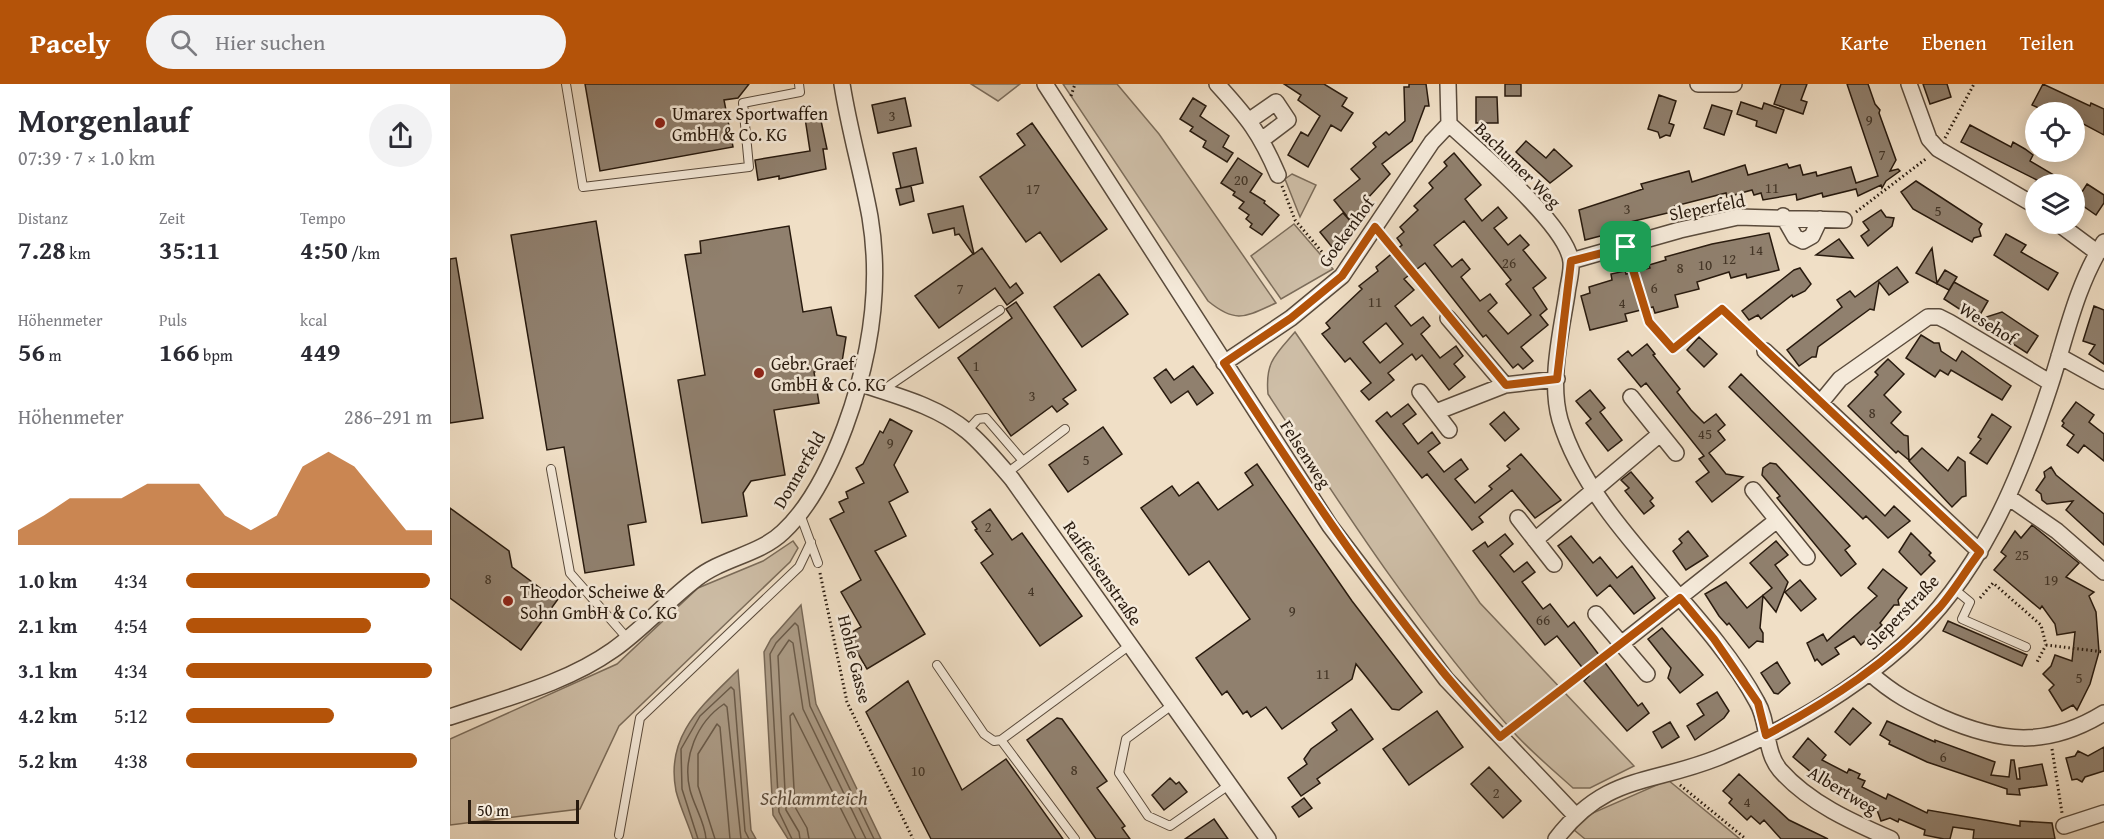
<!DOCTYPE html>
<html lang="de">
<head>
<meta charset="utf-8">
<style>
	:root { --surface:#fff; --page:#f2f2f3; --text:#2b2b33; --muted:#7c7c81; --accent:#b45309 }
	body { margin:0; font-family:"Gentium Book Plus",serif; background:var(--page); color:var(--text); height:100vh; display:flex; flex-direction:column; font-size:22px; white-space:nowrap }
	* { box-sizing:border-box; margin:0 }
	p { font-size:20px; color:var(--muted) }
	.icon { flex:none; width:33px; height:33px; fill:none; stroke:currentColor; stroke-width:2; stroke-linecap:round; stroke-linejoin:round }
	.map { position:relative; flex:1; overflow:hidden }
	.panel { display:flex; flex-direction:column; background:var(--surface); width:450px }
	.panel>* { flex:none }
	.tools { position:absolute; left:1575px; top:18px; display:grid; gap:12px }
	.tools a { display:grid; place-items:center; width:60px; height:60px; border-radius:50%; background:var(--surface); box-shadow:0 3px 15px #0003; font-size:30px }
	.scale { position:absolute; left:18px; bottom:15px; width:111px; box-sizing:border-box; padding-left:6px; border:3px solid #281a0e; border-top:0; font-size:16px; line-height:21px; white-space:nowrap; color:#281a0e; -webkit-text-stroke:4px #f5eada; paint-order:stroke }
	.pin { position:absolute; display:grid; place-items:center; width:51px; height:51px; color:#fff; margin:-26px; border-radius:12px; box-shadow:0 3px 9px #0006 }
	.round { display:grid; place-items:center; flex:none; width:63px; height:63px; border-radius:32px; background:var(--page) }
	.overview { display:flex; align-items:center; justify-content:space-between; height:102px; padding:0 18px }
	h1 { font-size:33px; font-weight:700; line-height:45px }
	.stats { display:grid; grid-template-columns:repeat(3,1fr); gap:9px; height:102px; padding:6px 18px }
	.stats div { display:grid; align-content:center }
	.stats b { font-size:26px; font-weight:700 }
	.stats small { font-size:16px; font-weight:400 }
	.stats p { font-size:16px }
	.chart { height:168px; padding:12px 18px }
	.chart p { display:flex; justify-content:space-between }
	.chart svg { width:100%; height:108px; margin-top:6px; fill:var(--accent); opacity:.7 }
	ul { padding:0 18px; list-style:none; font-size:20px }
	li { display:grid; grid-template-columns:96px 72px 1fr; align-items:center; height:45px }
	li i { height:15px; border-radius:8px; background:var(--accent) }
	header { display:flex; align-items:center; gap:36px; box-sizing:border-box; height:84px; padding:0 30px; background:var(--accent); color:#fff }
	header strong { font-size:28px }
	nav { display:flex; gap:33px; margin-inline-start:auto; font-size:21px }
	.search { width:420px; height:54px; background:var(--page); display:flex; align-items:center; gap:15px; box-sizing:border-box; padding:0 21px; border-radius:33px; color:var(--muted); font-size:22px }
	main { display:flex; flex:1; min-height:0 }
	.map>svg:first-child { display:block }
</style>
</head>
<body>
<header>
<strong>Pacely</strong>
<div class="search"><svg class="icon" aria-label="search" viewBox="0 0 24 24"><circle cx="10" cy="10" r="6"/><path d="M15 15l6 6"/></svg>Hier suchen</div>
<nav><a>Karte</a><a>Ebenen</a><a>Teilen</a></nav>
</header>
<main>
<section class="panel">
<div class="overview"><div><h1>Morgenlauf</h1><p>07:39 · 7 × 1.0 km</p></div><a class="round"><svg class="icon" aria-label="share" viewBox="0 0 24 24"><path d="M12 15V3M7 8l5-5 5 5M5 13v7h14v-7"/></svg></a></div>
<div class="stats">
<div><p>Distanz</p><b>7.28<small> km</small></b></div>
<div><p>Zeit</p><b>35:11</b></div>
<div><p>Tempo</p><b>4:50<small> /km</small></b></div>
</div>
<div class="stats">
<div><p>Höhenmeter</p><b>56<small> m</small></b></div>
<div><p>Puls</p><b>166<small> bpm</small></b></div>
<div><p>kcal</p><b>449</b></div>
</div>
<div class="chart"><p><span>Höhenmeter</span>286–291 m</p>
<svg viewBox="0 0 160 44" preserveAspectRatio="none"><path d="M0 44V38L10 32L20 25L30 25L40 25L50 19L60 19L70 19L80 32L90 38L100 32L110 12L120 6L130 12L140 25L150 38L160 38V44z"/></svg>
</div>
<ul>
<li><b>1.0 km</b>4:34<i style="width:99%"></i></li>
<li><b>2.1 km</b>4:54<i style="width:75%"></i></li>
<li><b>3.1 km</b>4:34<i style="width:100%"></i></li>
<li><b>4.2 km</b>5:12<i style="width:60%"></i></li>
<li><b>5.2 km</b>4:38<i style="width:94%"></i></li>
</ul>
</section>
<div class="map">
<svg width="1654" height="755" viewBox="0 0 1654 755">
	<rect width="100%" height="100%" fill="#f0dfc6"/>
	<filter id="stains"><feTurbulence type="fractalNoise" baseFrequency=".00333" numOctaves="4"/><feColorMatrix values="0 0 0 0 .2 0 0 0 0 .09 0 0 0 0 .02 0 0 0 .5 -.17"/></filter>
	<radialGradient id="worn" r=".72"><stop offset=".6" stop-color="#630" stop-opacity="0"/><stop offset="1" stop-color="#630" stop-opacity=".3"/></radialGradient>
	<path fill="#cebea7" stroke="#7b6c5a" stroke-width="1.5" d="M521 0H570L548 17Z
		M613 0H667L709 50 826 219C795 233 786 240 758 217Z
		M842 90 866 101 850 133 835 95Z
		M844 140 883 185 831 215 801 172Z
		M845 248 1030 519 1184 682 1140 704H1123C1104 687 1084 670 1067 652 972 547 895 428 818 310 815 278 825 271 845 248Z
		M343 457 348 464 340 478 169 642 130 725 0 741V655L167 580 248 504 313 477Z
		M1218 696 1290 755H1135L1123 745 1129 735Z"/>
	<path fill="#ac9c87" stroke="#776857" stroke-width="1.5" d="M351 521 366 620 431 755H338L323 731 314 568 321 555Z
		M288 586 301 746 306 755H243C238 739 230 723 226 707 215 651 252 622 288 586Z"/>
	<g fill="none" stroke-linecap="round" stroke-linejoin="round">
		<path stroke="#6a5b4a" stroke-width="1.5" d="M248 755 232 705 231 665 250 632 281 603 284 606 295 747 299 755
			M256 755C255 738 244 722 240 706 232 674 247 638 274 620L277 623 291 755
			M265 755 248 702V670L267 640 270 643 280 755
			M342 755 329 728 320 570 326 559 345 539 348 542 360 622 424 755
			M350 755 349 748 336 726 328 572 339 556 343 559 353 625 416 755
			M359 755 357 744 345 723 340 632 343 629 406 755"/>
	</g>
	<path fill="#90806e" stroke="#281a0e" stroke-width="1.5" fill-rule="evenodd" d="M135 0H299L288 14 274 16 283 63 150 87Z
		M834 0H874L897 14 892 22 903 29 891 47 881 41 858 83 838 71 851 48 858 52 870 32 848 16 851 11Z
		M959 0H976L979 22H975L962 57 932 80 940 90 917 115 921 120 900 136 884 116 910 95 901 85 926 63 923 59 936 48 939 51 955 37 954 3H959Z
		M1055 0H1071V12H1055Z
		M1331 0H1357L1351 16 1357 18 1353 30 1324 20Z
		M1397 0H1418L1425 20 1430 26 1429 29 1446 76 1440 87 1448 85 1450 87 1436 97 1432 104 1431 101 1408 112 1406 105 1373 113 1372 109 1347 116 1346 110 1313 116 1311 109 1304 111 1302 106 1277 113 1276 109 1225 122 1226 127 1176 139 1161 144 1162 149 1135 156 1129 126 1193 105 1191 100 1239 87 1242 98 1295 81 1298 91 1337 80 1339 84 1350 81 1353 91 1366 88 1367 92 1401 83 1406 99 1428 92Z
		M1473 0H1497L1501 13 1480 20Z
		M1593 0 1640 22 1641 19 1654 25V51L1624 35V28H1597L1582 21Z
		M1209 11 1226 17 1219 39 1224 41 1220 52 1216 51 1210 54 1208 48 1198 45Z
		M1026 13H1047L1048 39H1026Z
		M455 14 461 42 428 49 422 21Z
		M743 14 756 22 750 32 779 52 773 63 783 69 777 78 753 63 756 57 740 47 743 43 730 35Z
		M1291 18 1312 25 1314 19 1334 26 1326 49 1306 42 1307 37 1287 30Z
		M1262 21 1282 27 1274 51 1254 44Z
		M370 32 377 65H373L376 85 329 95V92L308 96 305 76 360 67 355 34Z
		M582 39 657 145 611 178 590 148 576 158 530 93 575 61 567 50Z
		M1520 41 1561 63 1563 58 1575 65 1583 71 1580 77 1619 100H1584L1587 96 1511 58Z
		M1076 57 1096 74 1104 65 1122 82 1100 99 1066 68Z
		M466 64 473 99 451 104 443 69Z
		M1004 69 1031 101 1015 115 1032 137 1048 123 1057 134 1044 144 1058 161 1070 151 1079 161 1073 166 1096 194 1083 204 1097 225 1090 231 1098 241 1071 263 1083 277 1073 285 1068 280 1063 284 1036 251 1033 253 975 179 954 195 964 206 945 222 961 242 973 233 980 242 971 250 990 274 1006 262 1013 272 1004 280 1015 293 999 306 972 271 966 276 962 270 938 289 944 296 919 316 911 307 921 299 900 274 895 278 872 250 880 244 876 239 912 205 909 202 928 187 926 183 952 161 947 154 954 148 950 143 968 126 964 122 983 104 979 99 997 82 994 78ZM1014 137 1061 196 1056 200 1081 231 1058 250 1038 227 1047 219 1040 210 1030 217 1011 193 1020 185 1012 175 1002 183 984 161ZM936 239 953 260 930 279 913 258Z
		M788 74 812 90 800 108 815 117 814 119 829 131 812 151 800 143 802 140 796 135 799 131 789 124 794 118 783 111 785 108 771 99Z
		M1466 97 1532 140 1529 145 1531 152 1524 154 1522 158 1463 125 1451 108Z
		M1637 100 1654 111V119L1646 131 1626 117Z
		M461 102 464 117 450 121 446 105Z
		M513 122 524 170 532 164 560 204 566 199 573 209 557 221 545 204 489 244 465 212 523 170 509 150 505 151 504 144 483 149 478 130Z
		M1431 126 1436 133 1444 134 1442 142 1418 162 1411 152 1419 146 1413 138Z
		M893 129 903 140 898 144 902 148 882 163 870 148Z
		M146 137 196 438 178 441 184 481 135 489 114 363 97 366 61 151Z
		M339 142 353 228 381 223 387 251 396 253 392 278 364 288 369 319 324 326 335 391 301 397 293 409 297 432 252 439 228 296 255 291 235 171 251 169 250 157Z
		M1319 149 1329 186 1297 194 1296 190 1281 194 1279 188 1247 198 1249 205 1225 211 1228 223 1205 229 1203 223 1175 230 1177 237 1140 246 1131 212 1140 209 1139 203 1162 196 1161 190 1175 187 1176 190 1200 184 1199 181 1216 176 1215 173 1262 160Z
		M1556 150 1576 161 1571 168 1608 189 1598 206 1544 171Z
		M1389 155 1403 174 1366 171Z
		M1482 164 1487 199 1495 186 1507 193 1499 206 1466 189Z
		M6 174 33 334 0 339V175Z
		M1447 183 1458 198 1439 211 1429 198 1424 226 1420 225 1368 263 1366 273H1362L1349 282 1337 266 1392 223 1387 216 1400 207 1405 213Z
		M1350 184 1361 200 1355 207 1343 213 1342 211 1311 235 1308 231 1299 236 1292 227 1344 186Z
		M649 190 678 230 632 263 604 223Z
		M1504 198 1538 217 1527 236 1552 228 1588 252 1577 269 1494 215Z
		M566 218 626 306 613 315 618 320 607 328 602 322 561 352 508 274 562 234 556 225Z
		M1644 222 1654 226V280L1639 270 1645 261 1633 257Z
		M1471 251 1484 259H1489L1491 267 1506 277 1512 267 1561 302 1552 316 1501 286 1498 291 1490 286 1485 293 1456 274Z
		M1249 253 1267 270 1254 283 1237 266Z
		M1197 260 1205 270 1203 271 1230 305 1227 308 1241 326 1254 339 1266 330 1275 341 1268 347 1275 356 1259 369 1276 390 1293 393 1262 418 1246 398 1259 388 1249 375 1254 372 1196 299 1191 303 1168 275 1178 267 1182 272Z
		M1438 275 1454 290 1434 311 1451 328 1441 339 1454 351 1458 352 1459 376 1448 367 1446 369 1398 322 1428 291 1425 288Z
		M743 282 763 309 747 321 738 307 721 319 704 294 716 285 724 296Z
		M1291 290 1435 432 1444 422 1460 437 1438 454 1416 432 1413 435 1279 303Z
		M1140 306 1155 324 1150 328 1172 356 1158 367 1136 339 1141 335 1126 317Z
		M1626 318 1644 331 1639 338 1654 350V377L1634 361 1628 369 1617 361 1624 351 1612 342 1614 339 1612 337Z
		M958 320 966 330 953 340 968 360 982 348 990 359 978 368 994 388 1011 375 1018 385 1005 395 1025 419 1042 405 1039 402 1060 385 1057 382 1071 370 1111 416 1085 434 1062 406 1029 433 1033 438 1022 446 977 390 972 394 926 337 937 328 941 333Z
		M1054 328 1069 345 1055 357 1040 340Z
		M1542 330 1561 343 1537 380 1520 369 1531 355 1528 353Z
		M440 335 462 347 444 381 458 408 439 418 456 452 425 467 475 550 417 585 397 551 411 543 391 508 411 496 380 435 394 428 389 418 398 414 396 408 414 399 406 384 413 380 430 347 433 349Z
		M653 343 672 370 618 408 599 381Z
		M1472 364 1498 387 1508 373 1515 378 1516 412 1512 413 1502 423 1459 377Z
		M1320 379 1326 380 1400 462 1395 466 1406 480 1391 492 1327 414 1330 412 1312 391 1313 384Z
		M807 380 902 517 972 608 949 626 942 625 906 580 902 595 832 645 816 623 801 633 797 627 793 630 777 607 772 611 746 574 800 535 759 477 739 491 691 424 722 402 729 412 748 398 768 426 803 401 795 389Z
		M1601 383 1606 391 1654 430V461L1616 426 1623 417 1597 420 1592 416 1591 410 1586 406 1595 393 1594 388Z
		M1181 388 1203 414 1200 417 1204 422 1194 430 1175 407 1179 404 1171 396Z
		M0 424 59 467 62 483 97 509 101 504 111 511 71 566 0 514Z
		M540 425 562 456 572 449 632 532 590 562 531 479 543 470 525 446 527 445 522 438Z
		M1582 441 1629 479 1616 493 1644 508 1639 512 1646 528 1649 568 1640 600 1627 626 1623 621 1612 627 1599 606 1604 601 1593 590 1601 582 1605 571 1622 577 1625 548 1607 551 1605 540 1592 522 1590 525 1544 486 1556 472 1551 468 1565 447 1571 454Z
		M1238 447 1258 472 1236 486 1223 467 1232 459 1229 455Z
		M1461 449 1481 469 1479 471 1485 477 1471 491 1449 468Z
		M1055 450 1063 460 1050 471 1064 488 1077 478 1085 488 1072 498 1093 525 1100 520 1118 543 1124 538 1188 622 1192 619 1199 629 1177 647 1134 597 1139 592 1107 552 1095 561 1023 467 1035 458 1038 463Z
		M1121 452 1143 479 1150 473 1167 494 1182 482 1205 514 1184 530 1160 501 1147 512 1108 462Z
		M1326 457 1338 471 1325 481 1338 498 1326 528 1313 512 1310 544 1313 549V558L1307 557 1299 564 1279 539 1277 541 1269 532 1255 510 1276 498 1297 524 1322 504 1300 479Z
		M1433 485 1457 504 1448 516 1449 521H1444L1430 539 1432 541 1411 561 1404 552 1385 564 1389 570 1372 581 1367 575 1365 577 1357 559 1373 550 1377 557 1427 512 1418 504Z
		M1350 496 1366 515 1351 527 1335 508Z
		M1498 537 1577 571 1572 582 1493 547Z
		M1212 544 1253 591 1230 609 1218 594 1221 584 1198 555Z
		M1327 578 1340 599 1328 610 1324 609 1311 589Z
		M458 597 512 706 556 675 613 755H481L416 628Z
		M1267 608 1279 627 1274 634 1245 656 1237 642 1254 631 1247 620Z
		M1403 624 1421 639 1400 661 1385 648Z
		M901 625 923 655 867 695 870 699 851 712 838 694 857 680 854 675 861 665 887 646 882 639Z
		M987 627 1013 663 959 701 933 665Z
		M607 634 612 635 657 697 647 704 675 742 672 744 680 755H646L577 656Z
		M1437 637 1485 658V656L1545 678 1541 691 1559 693 1561 676H1564L1567 695H1570L1569 684 1592 680 1597 701 1569 705 1570 711 1557 710V705L1477 678 1439 660 1440 657 1430 651Z
		M1220 638 1229 653 1212 664 1203 648Z
		M1358 654 1376 671 1372 676 1397 689 1399 685 1410 690 1408 694 1415 697 1412 703 1436 715 1438 710 1477 729 1478 726 1570 742V737L1602 739 1605 755H1523L1524 746 1503 743 1500 755H1494L1474 751 1475 746 1449 735 1448 738 1440 734 1431 737 1427 726 1380 707 1381 705 1343 673Z
		M1654 663V687L1635 693 1632 698 1627 695 1622 696 1616 674 1625 672 1628 667 1638 672Z
		M1039 683 1071 717 1053 734 1021 700Z
		M1289 690 1339 736 1378 755H1331L1314 736 1310 740 1301 732 1297 736 1279 719 1282 715 1273 707Z
		M720 694 726 700 729 698 737 708 714 726 702 711Z
		M854 714 862 724 849 733 842 723Z
		M764 735 778 755H735Z"/>
	<g fill="none" stroke-linecap="round" stroke-linejoin="round">
		<g stroke="#5a4b3c" stroke-width="10">
			<path id="lane" d="M116 0 133 103 299 83 293 19 350 8 349 0
				M433 306 550 226
				M517 347 528 335 536 334 573 377
				M101 385 120 489 177 554
				M557 389 615 345
				M350 430 368 479
				M1503 504 1520 518 1512 535 1576 563
				M487 581 534 650 544 657 551 656 680 561
				M722 621 676 655 669 689 698 732 720 742 779 701
				M551 656 625 755
				M169 751 190 634 349 483 361 458"/>
		</g>
		<g stroke="#5a4b3c" stroke-width="18">
			<path id="street" d="M595 0 880 442 996 595 1125 731
				M767 0C798 34 810 49 828 91
				M998 0 999 40C1027 66 1118 142 1121 178 1122 188 1118 200 1117 210 1111 248 1099 298 1110 336 1142 442 1255 521 1307 618 1319 638 1314 667 1330 686 1359 719 1402 738 1441 755
				M1248 0H1284
				M1459 0 1479 55 1488 65 1586 122
				M800 36 826 18 838 36 813 55
				M1333 132 1345 153 1353 157 1362 152 1370 135
				M1609 140 1648 169
				M1121 177 1230 146 1288 133 1394 136
				M998 234 1055 301
				M1315 267 1530 468
				M1609 272 1654 297
				M774 279 841 234 892 192 982 58 999 40
				M411 300C447 312 487 322 517 347 534 361 548 379 562 395L818 755
				M970 308 999 346
				M1181 313 1226 369
				M1372 317 1390 295 1478 233H1489L1499 238 1601 299
				M986 328 1055 301 1107 295
				M1303 406 1357 473
				M1558 413 1607 447 1654 488
				M1068 434 1104 480
				M1085 456 1210 350
				M1146 530 1197 590
				M1171 560 1327 436
				M1420 589C1443 610 1463 620 1491 633 1550 659 1597 664 1654 629
				M0 633C55 614 115 600 163 566 193 545 217 517 246 495 272 474 309 471 333 448 362 421 382 378 395 343 420 275 432 205 420 133 412 89 399 45 392 0
				M1614 742 1654 729
				M1106 755C1156 690 1199 701 1267 674 1333 647 1399 609 1452 562 1529 494 1569 397 1600 302 1616 253 1626 202 1654 158"/>
		</g>
		<path stroke="#281a0e" stroke-width="3" stroke-dasharray="1.5 3" stroke-linecap="butt" d="M621 12 625 0
			M1495 54 1524 0
			M832 102 845 136 883 181
			M1406 128 1477 74
			M933 154 989 223
			M1180 174 1199 238 1223 265 1272 225 1305 257
			M370 489 397 618 463 755
			M1530 514 1543 499 1591 541 1596 561 1586 580
			M1596 561 1654 568
			M1060 644 1158 567
			M1602 665 1612 729
			M1230 701 1296 755"/>
		<use href="#lane" stroke="#f5eada" stroke-width="8"/>
		<use href="#street" stroke="#f5eada" stroke-width="15"/>
	</g>
	<g fill="none" stroke-linecap="round" stroke-linejoin="round">
		<g stroke="#fff" stroke-width="12">
			<path id="route" d="M925 143 1056 301 1107 295 1121 177 1176 163 1199 238 1223 265 1272 225 1530 468C1516 486 1504 507 1489 524 1439 579 1381 616 1316 651L1308 619 1264 555 1230 514 1050 653C944 539 859 410 774 279L841 234 892 192Z"/>
		</g>
		<use href="#route" stroke="#b45309" stroke-width="8"/>
	</g>
	<g fill="#8f2418" stroke="#f5eada" stroke-width="2">
		<circle cx="210" cy="39" r="6"/>
		<circle cx="309" cy="289" r="6"/>
		<circle cx="58" cy="517" r="6"/>
	</g>
	<g text-anchor="middle" dominant-baseline="central" stroke-width="5" stroke-linejoin="round" paint-order="stroke">
		<g font-size="15" fill="#423426">
			<text x="442" y="31">3</text>
			<text x="1419" y="35">9</text>
			<text x="1432" y="70">7</text>
			<text x="791" y="95">20</text>
			<text x="1322" y="103">11</text>
			<text x="583" y="104">17</text>
			<text x="1177" y="124">3</text>
			<text x="1488" y="126">5</text>
			<text x="1306" y="165">14</text>
			<text x="1279" y="174">12</text>
			<text x="1059" y="178">26</text>
			<text x="1255" y="180">10</text>
			<text x="1230" y="183">8</text>
			<text x="1204" y="203">6</text>
			<text x="510" y="204">7</text>
			<text x="925" y="217">11</text>
			<text x="1172" y="218">4</text>
			<text x="526" y="281">1</text>
			<text x="582" y="311">3</text>
			<text x="1422" y="328">8</text>
			<text x="1255" y="349">45</text>
			<text x="440" y="358">9</text>
			<text x="636" y="375">5</text>
			<text x="538" y="442">2</text>
			<text x="1572" y="470">25</text>
			<text x="38" y="494">8</text>
			<text x="1601" y="495">19</text>
			<text x="581" y="506">4</text>
			<text x="842" y="526">9</text>
			<text x="1093" y="535">66</text>
			<text x="873" y="589">11</text>
			<text x="1629" y="593">5</text>
			<text x="1493" y="672">6</text>
			<text x="624" y="685">8</text>
			<text x="468" y="686">10</text>
			<text x="1046" y="708">2</text>
			<text x="1297" y="717">4</text>
		</g>
		<g font-size="18" fill="#281a0e" stroke="#f5eada" text-anchor="start">
			<text x="222" y="29">Umarex Sportwaffen<tspan x="222" dy="21">GmbH &amp; Co. KG</tspan></text>
			<text x="321" y="279">Gebr. Graef<tspan x="321" dy="21">GmbH &amp; Co. KG</tspan></text>
			<text x="70" y="507">Theodor Scheiwe &amp;<tspan x="70" dy="21">Sohn GmbH &amp; Co. KG</tspan></text>
		</g>
		<g font-size="18" fill="#281a0e" stroke="#f5eada">
			<text transform="translate(1068 81) rotate(45)">Bachumer Weg</text>
			<text transform="translate(1257 123) rotate(-11)">Sleperfeld</text>
			<text transform="translate(896 148) rotate(-54)">Goekenhof</text>
			<text transform="translate(1538 239) rotate(32)">Wesehof</text>
			<text transform="translate(856 370) rotate(57)">Felsenweg</text>
			<text transform="translate(349 386) rotate(-60)">Donnerfeld</text>
			<text transform="translate(653 489) rotate(55)">Raiffeisenstraße</text>
			<text transform="translate(1452 528) rotate(-46)">Sleperstraße</text>
			<text transform="translate(405 575) rotate(76)">Hohle Gasse</text>
			<text transform="translate(1393 706) rotate(31)">Albertweg</text>
		</g>
		<g font-size="20" font-style="italic" fill="#5d4e3e" stroke="#f5eada">
			<text x="364" y="713">Schlammteich</text>
		</g>
	</g>
	<rect width="100%" height="100%" filter="url(#stains)"/>
	<rect width="100%" height="100%" fill="url(#worn)"/>
</svg>
<div class="tools">
<a><svg class="icon" aria-label="locate" viewBox="0 0 24 24"><circle cx="12" cy="12" r="6"/><path d="M12 2v4M12 18v4M2 12h4M18 12h4"/></svg></a>
<a><svg class="icon" aria-label="layers" viewBox="0 0 24 24"><path d="M12 4l9 5-9 5-9-5zM3 14l9 5 9-5"/></svg></a>
</div>
<div class="scale">50 m</div>
<div class="pin" style="left:1176px;top:163px;background:#1e9e55"><svg class="icon" aria-label="arrive" viewBox="0 0 24 24"><path d="M6 21V4h12l-3 4 3 4H6"/></svg></div>
</div>
</main>
</body>
</html>
